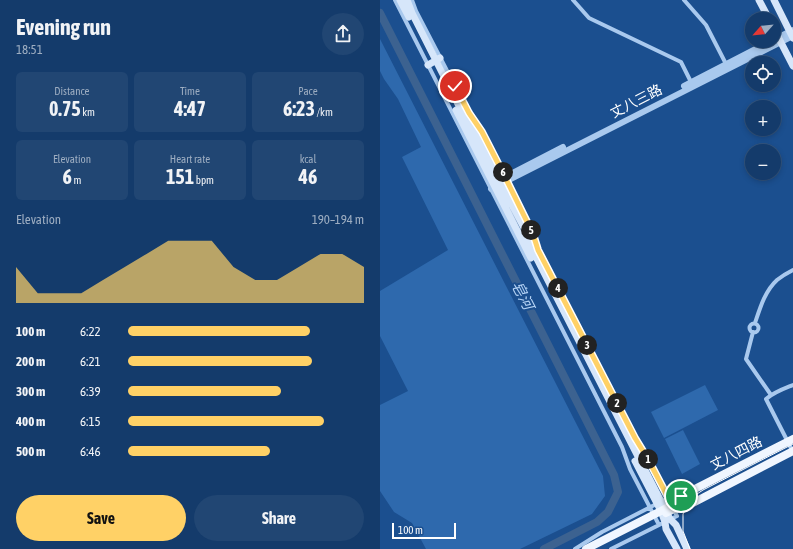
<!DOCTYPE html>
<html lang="en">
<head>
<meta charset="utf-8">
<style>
	:root { --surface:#143b6b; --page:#214673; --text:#f1f3f6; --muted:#9dadc1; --line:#33557e; --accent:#ffd166 }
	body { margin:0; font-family:"Asap Condensed","Noto Sans SC",sans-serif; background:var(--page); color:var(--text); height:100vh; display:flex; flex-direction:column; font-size:15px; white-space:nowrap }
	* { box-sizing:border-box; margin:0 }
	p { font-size:13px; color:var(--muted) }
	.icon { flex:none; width:22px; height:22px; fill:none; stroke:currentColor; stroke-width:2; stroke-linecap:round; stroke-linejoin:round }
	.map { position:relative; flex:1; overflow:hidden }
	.side { display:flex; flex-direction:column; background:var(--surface); width:380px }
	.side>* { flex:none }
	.needle { width:26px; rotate:243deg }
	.fabs { position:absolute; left:365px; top:12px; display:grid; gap:8px }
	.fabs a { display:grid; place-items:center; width:36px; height:36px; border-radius:50%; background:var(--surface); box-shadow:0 2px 6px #0003,0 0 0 1px var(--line); font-size:20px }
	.scale { position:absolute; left:12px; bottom:10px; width:64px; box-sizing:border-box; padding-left:4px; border:2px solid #fff; border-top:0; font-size:11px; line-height:14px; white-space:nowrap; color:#fff; -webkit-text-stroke:3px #1b4f8f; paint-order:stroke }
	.pin { position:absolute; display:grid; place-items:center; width:34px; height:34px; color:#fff; margin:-17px; border:2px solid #fff; border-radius:50%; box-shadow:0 1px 4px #0007 }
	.km { position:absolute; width:20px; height:20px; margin:-10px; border-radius:50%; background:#222; color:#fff; font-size:11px; line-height:20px; text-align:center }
	.round { display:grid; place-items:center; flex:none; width:42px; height:42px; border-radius:21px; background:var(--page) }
	.head { display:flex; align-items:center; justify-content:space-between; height:68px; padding:0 16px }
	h1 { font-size:22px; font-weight:700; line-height:30px }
	.figures { display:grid; grid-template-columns:repeat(3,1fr); gap:6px; height:68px; padding:4px 16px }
	.figures div { display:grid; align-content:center; border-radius:6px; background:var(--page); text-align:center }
	.figures b { font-size:20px; font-weight:700 }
	.figures small { font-size:11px; font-weight:400 }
	.figures p { font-size:11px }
	.chart { height:112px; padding:8px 16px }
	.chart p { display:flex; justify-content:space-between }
	.chart svg { width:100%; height:72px; margin-top:4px; fill:var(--accent); opacity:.7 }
	.button { display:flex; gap:8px; margin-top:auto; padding:8px 16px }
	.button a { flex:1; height:46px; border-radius:24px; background:var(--accent); color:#111; font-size:16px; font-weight:700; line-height:46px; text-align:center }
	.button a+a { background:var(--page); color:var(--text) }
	ul { padding:0 16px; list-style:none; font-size:13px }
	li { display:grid; grid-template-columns:64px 48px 1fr; align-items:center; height:30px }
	li i { height:10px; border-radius:5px; background:var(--accent) }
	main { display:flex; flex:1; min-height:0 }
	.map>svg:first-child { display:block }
</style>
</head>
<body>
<main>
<section class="side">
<div class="head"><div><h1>Evening run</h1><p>18:51</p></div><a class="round"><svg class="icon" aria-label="share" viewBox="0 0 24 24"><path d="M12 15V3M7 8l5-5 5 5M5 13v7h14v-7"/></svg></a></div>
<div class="figures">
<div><p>Distance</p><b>0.75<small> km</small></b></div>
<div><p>Time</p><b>4:47</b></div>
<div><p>Pace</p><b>6:23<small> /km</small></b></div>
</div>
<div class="figures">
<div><p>Elevation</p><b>6<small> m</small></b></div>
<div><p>Heart rate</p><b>151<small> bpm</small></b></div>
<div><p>kcal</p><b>46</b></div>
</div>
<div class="chart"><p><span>Elevation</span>190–194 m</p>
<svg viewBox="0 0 160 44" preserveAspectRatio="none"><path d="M0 44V22L10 38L20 38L30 38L40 30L50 22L60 14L70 6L80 6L90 6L100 22L110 30L120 30L130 22L140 14L150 14L160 22V44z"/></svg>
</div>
<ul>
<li><b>100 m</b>6:22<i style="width:77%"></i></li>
<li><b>200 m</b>6:21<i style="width:78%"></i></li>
<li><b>300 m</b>6:39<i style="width:65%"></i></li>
<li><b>400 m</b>6:15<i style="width:83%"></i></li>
<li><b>500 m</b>6:46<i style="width:60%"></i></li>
</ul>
<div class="button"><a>Save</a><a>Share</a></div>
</section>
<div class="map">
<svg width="413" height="549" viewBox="0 0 413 549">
	<rect width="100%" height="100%" fill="#1b4f8f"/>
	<path fill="#2e69ad" d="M0 39 223 476 225 496 212 514 140 549H46L32 523 14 512 0 491V405L28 391 0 336V291L68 250 22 157 41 147 18 99 4 79 0 71Z
		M325 385 338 410 284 438 271 412Z
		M303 430 320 464 302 474 285 439Z"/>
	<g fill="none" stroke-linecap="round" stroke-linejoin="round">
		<path stroke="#3c6290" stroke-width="8" d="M0 13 234 475 238 492 228 512 217 522 164 549"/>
		<path stroke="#a9c9ee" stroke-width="4" d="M15 0 242 447 250 469 279 525
			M32 0 36 11 89 113 102 132 125 177 153 233 158 250 255 439 269 461 297 516 231 549
			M193 0 209 18 301 62 311 82
			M304 0 326 25 346 64
			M375 323C380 308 385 291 397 280 402 276 407 273 413 270
			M369.5 328a4.5 4.5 0 1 1 9 0a4.5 4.5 0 1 1-9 0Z
			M373 332 366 359 391 395
			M413 452 386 399C394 392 403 389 413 385
			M195 549 222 532 288 498"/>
		<path stroke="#a9c9ee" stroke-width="6" d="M395 39 413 30
			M304 86 391 41
			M115 182 183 147
			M111 189 413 36"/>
		<path stroke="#d6e6fa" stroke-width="7" d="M20 0 29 17
			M27 0 32 13 82 112 98 138 119 180 144 228 153 251 290 519 296 525 307 549
			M379 0 389 19
			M394 0 413 38
			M394 29 413 66
			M48 65 60 58
			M76 110 151 258
			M255 461 281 511 285 522 286 529 297 549"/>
		<path stroke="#f0f6ff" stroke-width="8" d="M286 513 294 509 307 506 413 451
			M206 549 281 511 292 505 301 496 413 439"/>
		<path stroke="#fff" stroke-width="1" d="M310 549 303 531V514L311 498 323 490 413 444"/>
	</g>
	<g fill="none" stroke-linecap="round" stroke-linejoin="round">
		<g stroke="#fff" stroke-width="8">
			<path id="route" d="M75 86 89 113 102 132 125 177 153 234 158 250 255 438 269 461 292 505 301 496"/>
		</g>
		<use href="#route" stroke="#ffd166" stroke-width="5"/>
	</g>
	<g text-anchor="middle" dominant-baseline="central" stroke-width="4" stroke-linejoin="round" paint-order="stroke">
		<g font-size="14" fill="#fff" stroke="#1b4f8f">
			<text transform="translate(256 101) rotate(-27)">丈八三路</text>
			<text transform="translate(356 453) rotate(-27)">丈八四路</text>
		</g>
		<g font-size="15" font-style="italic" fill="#b5d3f5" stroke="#1b4f8f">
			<text transform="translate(143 295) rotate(63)">皂河</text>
		</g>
	</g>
</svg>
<div class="fabs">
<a><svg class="needle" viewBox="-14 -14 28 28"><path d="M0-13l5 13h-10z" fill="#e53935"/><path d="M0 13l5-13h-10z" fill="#9dadc1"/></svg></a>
<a><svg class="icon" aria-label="locate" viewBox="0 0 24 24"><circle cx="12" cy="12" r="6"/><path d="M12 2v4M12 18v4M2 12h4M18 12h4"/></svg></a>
<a>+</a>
<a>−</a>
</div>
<div class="scale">100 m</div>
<div class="pin" style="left:301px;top:496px;background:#1e9e55"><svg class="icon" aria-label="arrive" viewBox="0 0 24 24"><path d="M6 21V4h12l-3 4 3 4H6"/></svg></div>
<div class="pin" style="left:75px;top:86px;background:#d93025"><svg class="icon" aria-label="check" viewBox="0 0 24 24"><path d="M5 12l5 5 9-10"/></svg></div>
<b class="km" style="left:268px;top:459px">1</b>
<b class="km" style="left:237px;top:403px">2</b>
<b class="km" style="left:207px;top:345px">3</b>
<b class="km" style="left:178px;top:288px">4</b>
<b class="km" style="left:151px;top:230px">5</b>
<b class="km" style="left:123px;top:172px">6</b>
</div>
</main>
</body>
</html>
